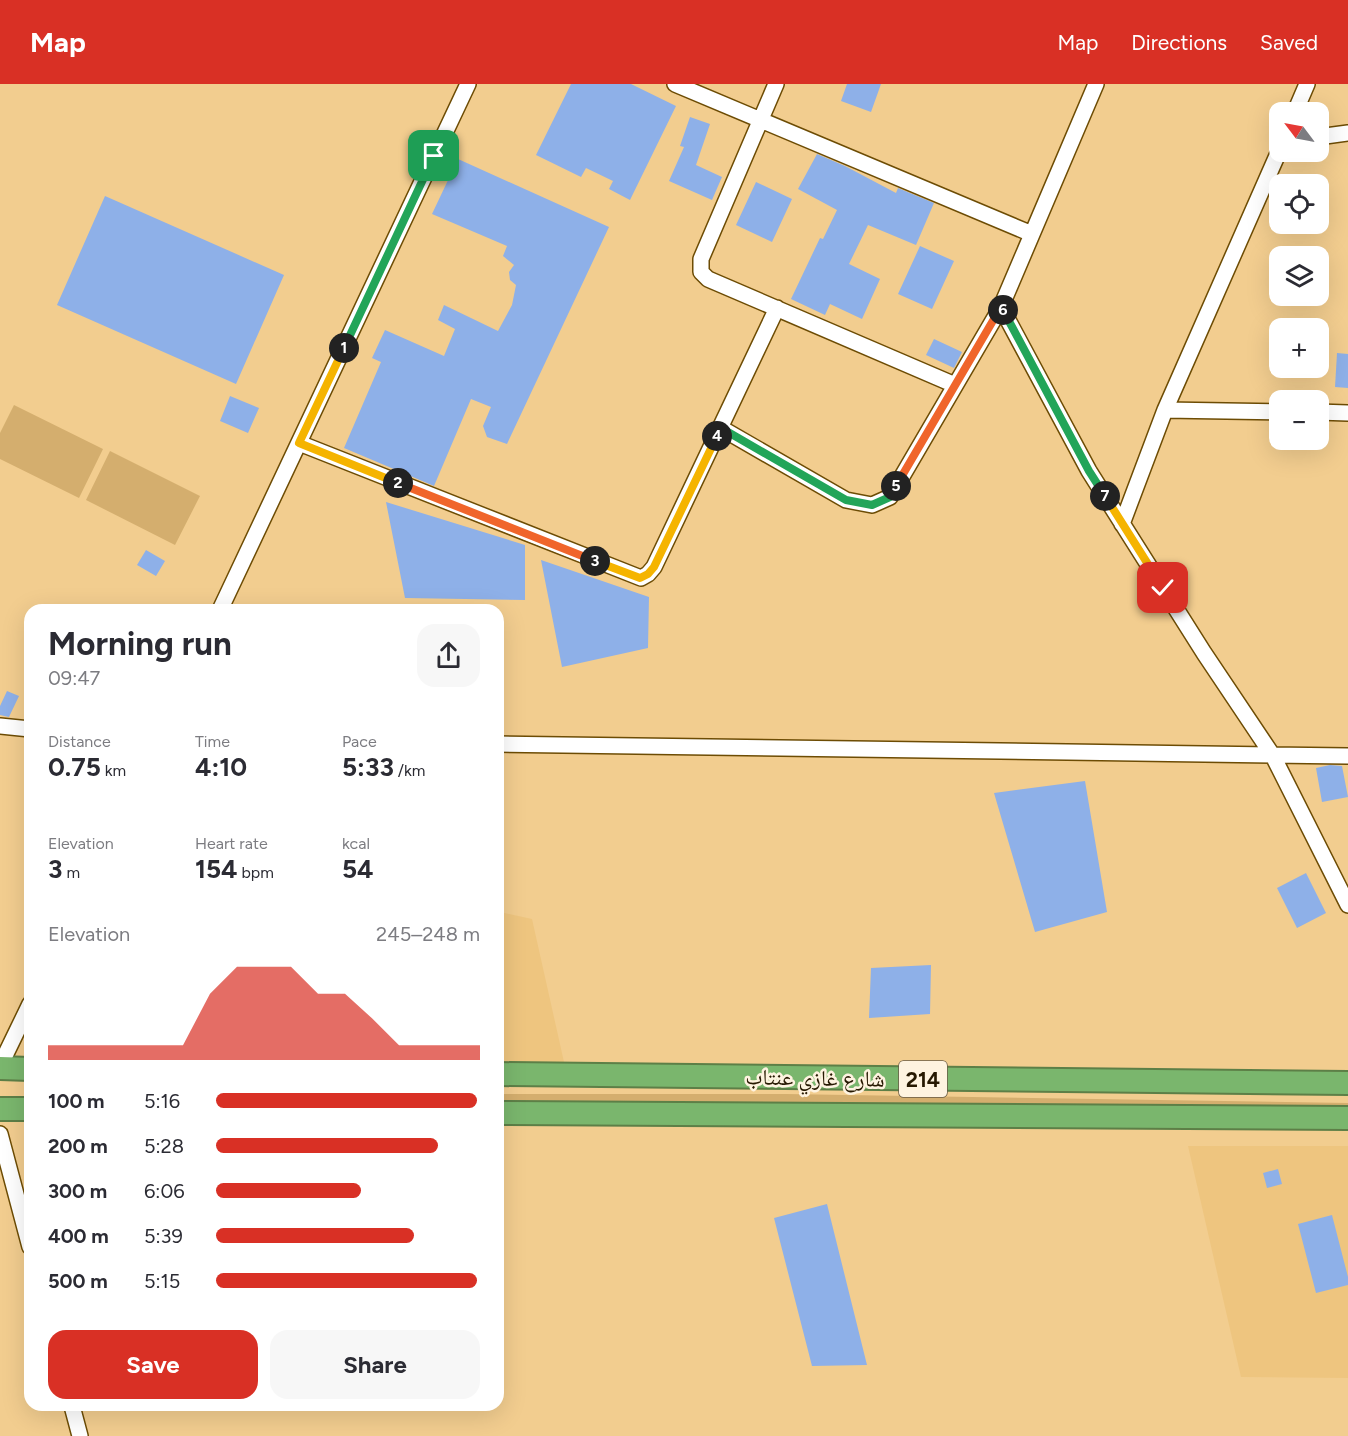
<!DOCTYPE html>
<html lang="en">
<head>
<meta charset="utf-8">
<style>
	:root { --surface:#fff; --page:#f7f7f7; --text:#2b2b33; --muted:#7c7c81; --accent:#d93025 }
	body { margin:0; font-family:Figtree,"Noto Naskh Arabic",sans-serif; background:var(--page); color:var(--text); height:100vh; display:flex; flex-direction:column; font-size:22px; white-space:nowrap }
	* { box-sizing:border-box; margin:0 }
	p { font-size:20px; color:var(--muted) }
	.icon { flex:none; width:33px; height:33px; fill:none; stroke:currentColor; stroke-width:2; stroke-linecap:round; stroke-linejoin:round }
	.map { position:relative; flex:1; overflow:hidden }
	.panel { position:absolute; left:24px; top:520px; width:480px; height:807px; display:flex; flex-direction:column; background:var(--surface); border-radius:18px; box-shadow:0 6px 24px #0002 }
	.panel>* { flex:none }
	.needle { width:39px; rotate:302deg }
	.fabs { position:absolute; left:1269px; top:18px; display:grid; gap:12px }
	.fabs a { display:grid; place-items:center; width:60px; height:60px; border-radius:12px; background:var(--surface); box-shadow:0 6px 24px #0002; font-size:30px }
	.pin { position:absolute; display:grid; place-items:center; width:51px; height:51px; color:#fff; margin:-26px; border-radius:12px; box-shadow:0 3px 9px #0006 }
	.km { position:absolute; width:30px; height:30px; margin:-15px; border-radius:50%; background:#222; color:#fff; font-size:16px; line-height:30px; text-align:center }
	.round { display:grid; place-items:center; flex:none; width:63px; height:63px; border-radius:18px; background:var(--page) }
	.headline { display:flex; align-items:center; justify-content:space-between; height:102px; padding:0 24px }
	h1 { font-size:33px; font-weight:700; line-height:45px }
	.stats { display:grid; grid-template-columns:repeat(3,1fr); gap:9px; height:102px; padding:6px 24px }
	.stats div { display:grid; align-content:center }
	.stats b { font-size:26px; font-weight:700 }
	.stats small { font-size:16px; font-weight:400 }
	.stats p { font-size:16px }
	.chart { height:168px; padding:12px 24px }
	.chart p { display:flex; justify-content:space-between }
	.chart svg { width:100%; height:108px; margin-top:6px; fill:var(--accent); opacity:.7 }
	.action { display:flex; gap:12px; margin-top:auto; padding:12px 24px }
	.action a { flex:1; height:69px; border-radius:18px; background:var(--accent); color:#fff; font-size:24px; font-weight:700; line-height:69px; text-align:center }
	.action a+a { background:var(--page); color:var(--text) }
	ul { padding:0 24px; list-style:none; font-size:20px }
	li { display:grid; grid-template-columns:96px 72px 1fr; align-items:center; height:45px }
	li i { height:15px; border-radius:8px; background:var(--accent) }
	header { display:flex; align-items:center; gap:36px; box-sizing:border-box; height:84px; padding:0 30px; background:var(--accent); color:#fff }
	header strong { font-size:28px }
	nav { display:flex; gap:33px; margin-inline-start:auto; font-size:21px }
	.map>svg:first-child { display:block }
</style>
</head>
<body>
<header>
<strong>Map</strong>
<nav><a>Map</a><a>Directions</a><a>Saved</a></nav>
</header>
<div class="map">
<svg width="1348" height="1352" viewBox="0 0 1348 1352">
	<rect width="100%" height="100%" fill="#f2cd8f"/>
	<path fill="#eec57f" d="M498 822 500 828 532 835 564 978 498 980Z
		M1188 1062H1348V1294L1241 1293Z"/>
	<path fill="#d4ae6e" d="M14 321 103 365 79 414 0 375V349Z
		M110 367 200 412 175 461 86 416Z
		M498 1010H786L1348 1019V1025L807 1018 557 1019 498 1017Z"/>
	<path fill="#8eb0e8" d="M571 0H631L676 22 630 116 609 105 613 97 586 84 581 93 536 71Z
		M847 0H881L871 28 841 17Z
		M690 33 710 40 696 81 722 93 712 116 669 97 684 63 680 62Z
		M817 70 845 82 896 109 898 104 934 119 916 161 868 141 849 180 880 195 862 235 830 220 825 231 791 215 820 154 823 155 837 126 798 105Z
		M458 75 609 143 507 360 487 353 483 342 491 323 471 315 434 402 344 364 381 278 372 274 385 246 444 272 455 245 438 236 444 221 498 247 512 221 516 201 510 196 509 188 514 181 503 172 507 162 432 130Z
		M756 98 792 115 772 158 736 141Z
		M105 112 284 191 236 300 57 221Z
		M920 162 954 177 932 225 898 210Z
		M934 255 962 268 954 284 926 271Z
		M1337 269 1348 270V304L1335 303Z
		M230 312 259 324 248 349 220 337Z
		M386 418 525 461V516L405 514Z
		M146 466 165 477 156 492 137 481Z
		M541 476 649 513 648 564 562 583Z
		M7 607 19 612 9 633 0 631V622Z
		M1330 681 1342 682 1348 713 1322 718 1316 684Z
		M1085 697 1107 828 1035 848 994 709Z
		M1306 789 1326 829 1297 844 1277 804Z
		M931 881 930 930 869 934 871 884Z
		M1278 1085 1282 1100 1267 1104 1263 1089Z
		M827 1120 867 1281 812 1282 774 1134Z
		M1332 1131 1348 1193V1201L1316 1209 1298 1140Z"/>
	<g fill="none" stroke-linecap="round" stroke-linejoin="round">
		<g stroke="#6d4c04" stroke-width="18">
			<path id="minor" d="M675 0 1032 150
				M776 0 701 175V188L708 195 955 301
				M1295 28 1307 0
				M1318 53 1348 49
				M1001 223 1089 387 1204 569 1273 672 1348 821
				M1165 326 1280 328
				M1318 328 1348 329
				M721 344 846 416 872 421 890 413 1001 223 1096 0
				M299 359 641 494 648 490 654 483 777 224
				M1122 440 1165 326 1280 65
				M220 526 468 0
				M0 642 30 645
				M498 660 1348 672
				M0 982 30 920
				M0 1050 30 1163
				M72 1322 80 1352"/>
		</g>
		<g stroke="#5d7f47" stroke-width="26">
			<path id="highway" d="M0 984 30 985
				M498 990 1348 999
				M0 1025H30
				M498 1029 1348 1034"/>
		</g>
		<use href="#minor" stroke="#fff" stroke-width="15"/>
		<use href="#highway" stroke="#7ab66d" stroke-width="22"/>
	</g>
	<g fill="none" stroke-linecap="round" stroke-linejoin="round">
		<g stroke="#fff" stroke-width="12">
			<path id="split-1" d="M344 264 434 72"/>
		</g>
		<g stroke="#fff" stroke-width="12">
			<path id="split-2" d="M344 264 299 359 398 399"/>
		</g>
		<g stroke="#fff" stroke-width="12">
			<path id="split-3" d="M398 399 595 477"/>
		</g>
		<g stroke="#fff" stroke-width="12">
			<path id="split-4" d="M595 477 640 494 648 490 654 483 717 352"/>
		</g>
		<g stroke="#fff" stroke-width="12">
			<path id="split-5" d="M717 352 721 344 846 416 872 421 890 413 896 402"/>
		</g>
		<g stroke="#fff" stroke-width="12">
			<path id="split-6" d="M896 402 1001 223 1003 226"/>
		</g>
		<g stroke="#fff" stroke-width="12">
			<path id="split-7" d="M1003 226 1089 387 1105 412"/>
		</g>
		<g stroke="#fff" stroke-width="12">
			<path id="split-8" d="M1105 412 1163 504"/>
		</g>
		<use href="#split-1" stroke="#22a559" stroke-width="8"/>
		<use href="#split-2" stroke="#f5b400" stroke-width="8"/>
		<use href="#split-3" stroke="#f0652b" stroke-width="8"/>
		<use href="#split-4" stroke="#f5b400" stroke-width="8"/>
		<use href="#split-5" stroke="#22a559" stroke-width="8"/>
		<use href="#split-6" stroke="#f0652b" stroke-width="8"/>
		<use href="#split-7" stroke="#22a559" stroke-width="8"/>
		<use href="#split-8" stroke="#f5b400" stroke-width="8"/>
	</g>
	<g text-anchor="middle" dominant-baseline="central" stroke-width="5" stroke-linejoin="round" paint-order="stroke">
		<rect fill="#fef3e0" stroke="#675a44" stroke-width="1.5" x="899" y="977" width="48" height="36" rx="4.5"/>
		<g font-size="21" font-weight="bold" fill="#261801">
			<text x="923" y="995">214</text>
		</g>
		<g font-size="22" fill="#261801" stroke="#fef3e0">
			<text transform="translate(815 994) rotate(1)">شارع غازي عنتاب</text>
		</g>
	</g>
</svg>
<div class="fabs">
<a><svg class="needle" viewBox="-14 -14 28 28"><path d="M0-13l5 13h-10z" fill="#e53935"/><path d="M0 13l5-13h-10z" fill="#7c7c81"/></svg></a>
<a><svg class="icon" aria-label="locate" viewBox="0 0 24 24"><circle cx="12" cy="12" r="6"/><path d="M12 2v4M12 18v4M2 12h4M18 12h4"/></svg></a>
<a><svg class="icon" aria-label="layers" viewBox="0 0 24 24"><path d="M12 4l9 5-9 5-9-5zM3 14l9 5 9-5"/></svg></a>
<a>+</a>
<a>−</a>
</div>
<div class="pin" style="left:434px;top:72px;background:#1e9e55"><svg class="icon" aria-label="arrive" viewBox="0 0 24 24"><path d="M6 21V4h12l-3 4 3 4H6"/></svg></div>
<div class="pin" style="left:1163px;top:504px;background:#d93025"><svg class="icon" aria-label="check" viewBox="0 0 24 24"><path d="M5 12l5 5 9-10"/></svg></div>
<b class="km" style="left:344px;top:264px">1</b>
<b class="km" style="left:398px;top:399px">2</b>
<b class="km" style="left:595px;top:477px">3</b>
<b class="km" style="left:717px;top:352px">4</b>
<b class="km" style="left:896px;top:402px">5</b>
<b class="km" style="left:1003px;top:226px">6</b>
<b class="km" style="left:1105px;top:412px">7</b>
<section class="panel">
<div class="headline"><div><h1>Morning run</h1><p>09:47</p></div><a class="round"><svg class="icon" aria-label="share" viewBox="0 0 24 24"><path d="M12 15V3M7 8l5-5 5 5M5 13v7h14v-7"/></svg></a></div>
<div class="stats">
<div><p>Distance</p><b>0.75<small> km</small></b></div>
<div><p>Time</p><b>4:10</b></div>
<div><p>Pace</p><b>5:33<small> /km</small></b></div>
</div>
<div class="stats">
<div><p>Elevation</p><b>3<small> m</small></b></div>
<div><p>Heart rate</p><b>154<small> bpm</small></b></div>
<div><p>kcal</p><b>54</b></div>
</div>
<div class="chart"><p><span>Elevation</span>245–248 m</p>
<svg viewBox="0 0 160 44" preserveAspectRatio="none"><path d="M0 44V38L10 38L20 38L30 38L40 38L50 38L60 17L70 6L80 6L90 6L100 17L110 17L120 27L130 38L140 38L150 38L160 38V44z"/></svg>
</div>
<ul>
<li><b>100 m</b>5:16<i style="width:99%"></i></li>
<li><b>200 m</b>5:28<i style="width:84%"></i></li>
<li><b>300 m</b>6:06<i style="width:55%"></i></li>
<li><b>400 m</b>5:39<i style="width:75%"></i></li>
<li><b>500 m</b>5:15<i style="width:99%"></i></li>
</ul>
<div class="action"><a>Save</a><a>Share</a></div>
</section>
</div>
</body>
</html>
